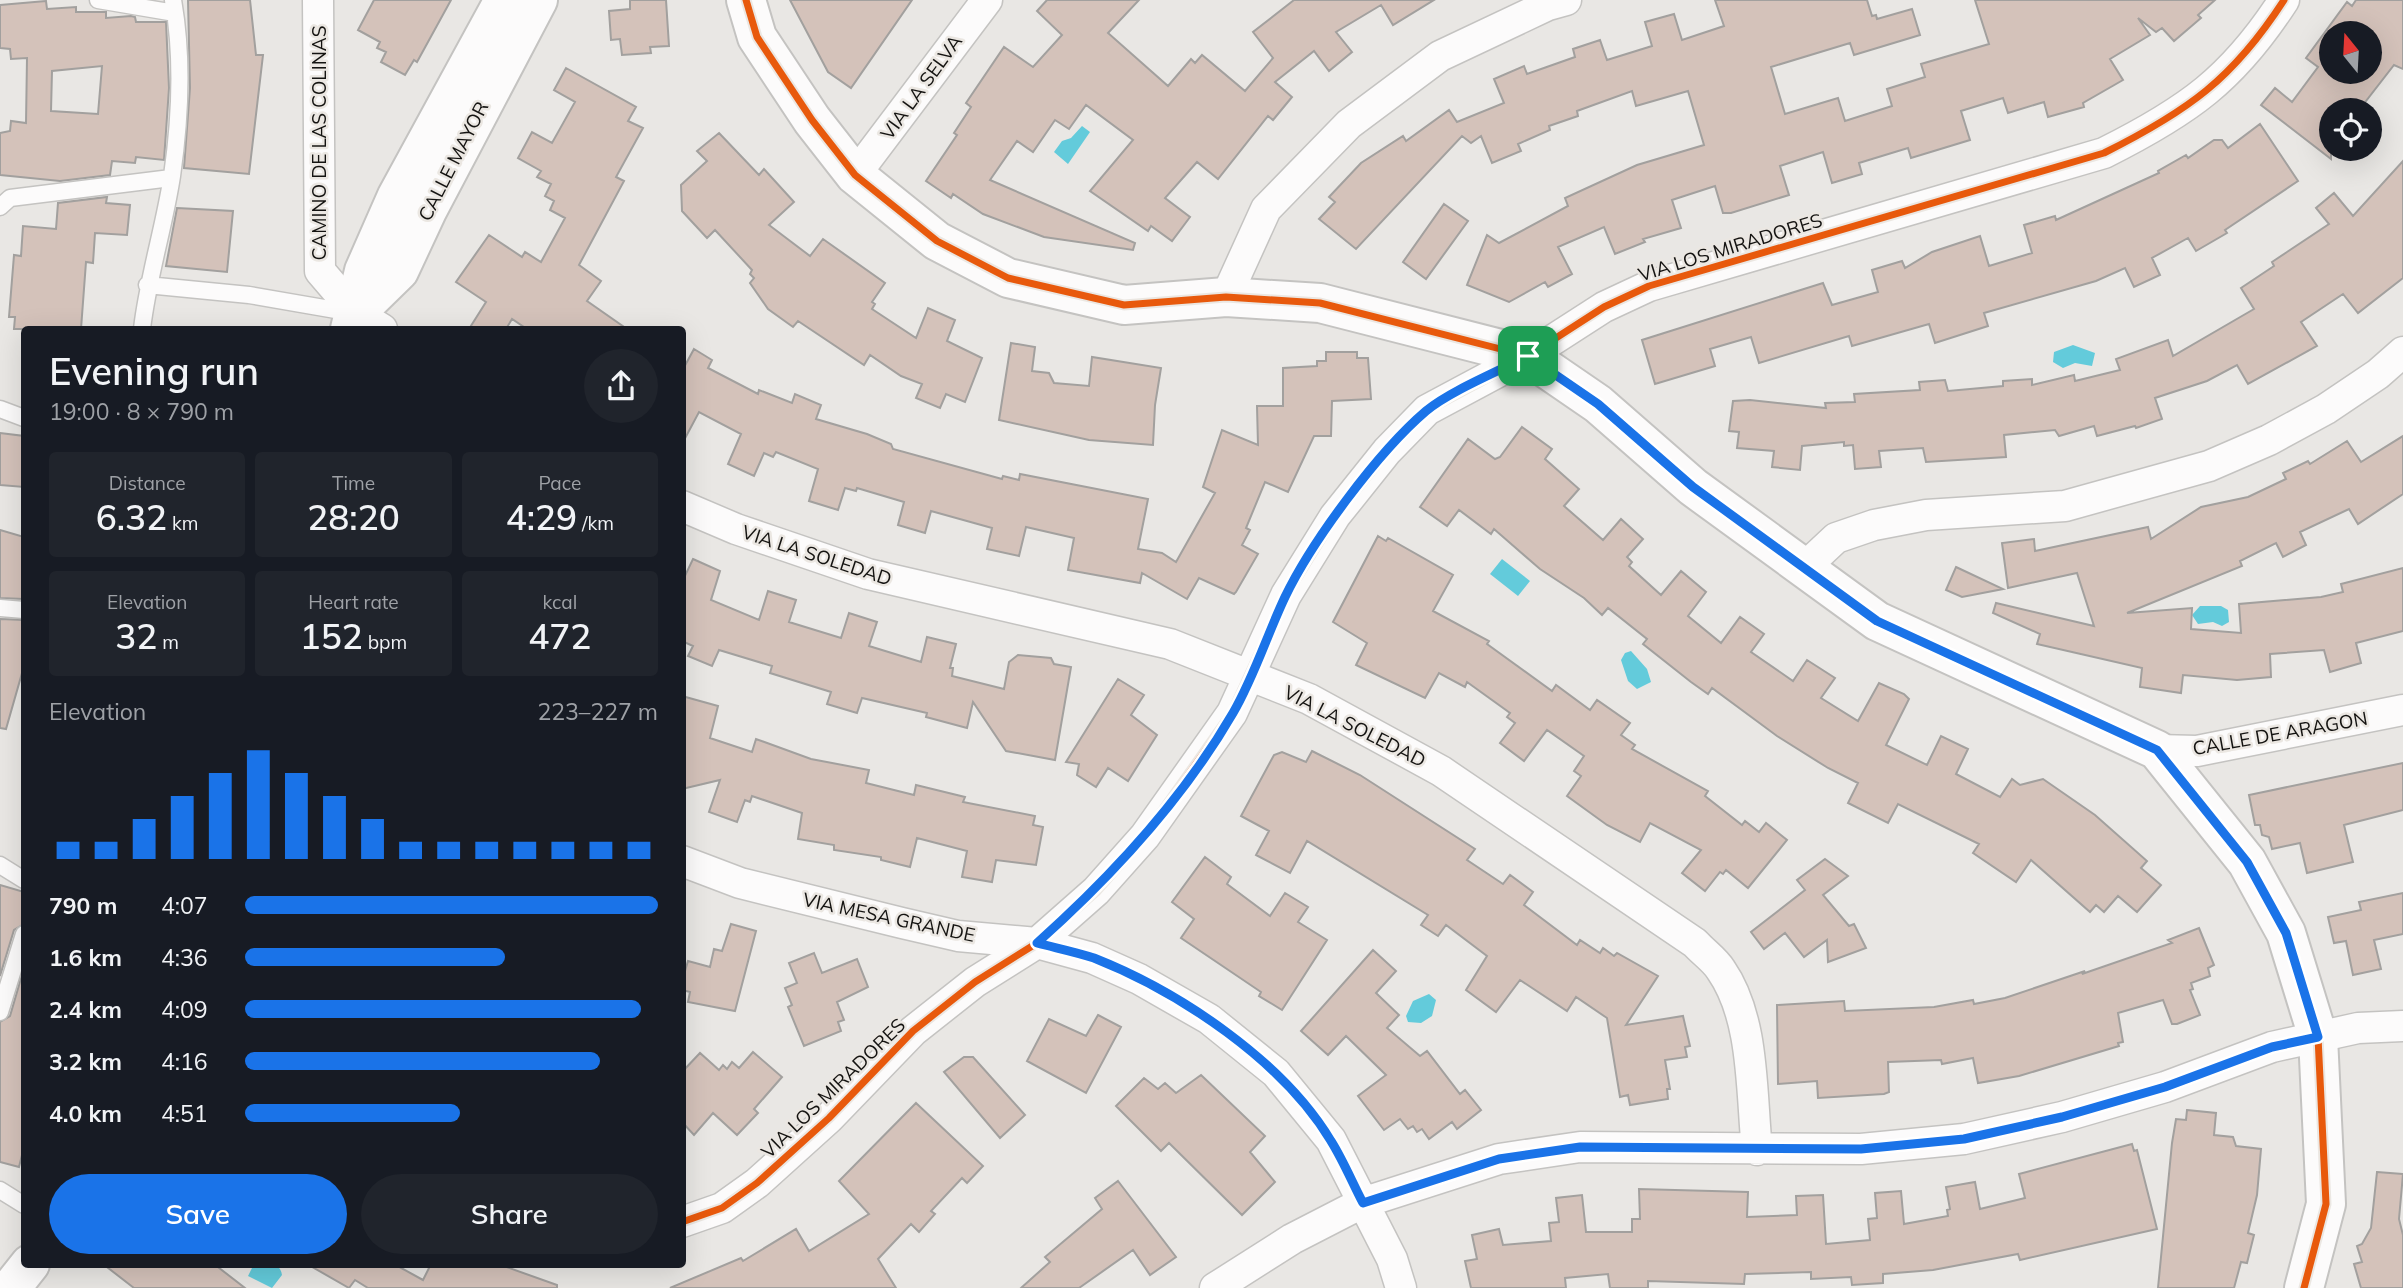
<!DOCTYPE html>
<html lang="en">
<head>
<meta charset="utf-8">
<style>
	:root { --surface:#171b24; --page:#20242c; --text:#f1f3f6; --muted:#9ea1a6; --accent:#1a73e8 }
	body { margin:0; font-family:Mulish,sans-serif; background:var(--page); color:var(--text); height:100vh; display:flex; flex-direction:column; font-size:26px; white-space:nowrap }
	* { box-sizing:border-box; margin:0 }
	p { font-size:23px; color:var(--muted) }
	.icon { flex:none; width:38px; height:38px; fill:none; stroke:currentColor; stroke-width:2; stroke-linecap:round; stroke-linejoin:round }
	.map { position:relative; flex:1; overflow:hidden }
	.panel { position:absolute; left:21px; top:326px; width:665px; height:942px; display:flex; flex-direction:column; background:var(--surface); border-radius:7px; box-shadow:0 7px 28px #0002 }
	.panel>* { flex:none }
	.needle { width:46px; rotate:342deg }
	.fabs { position:absolute; left:2319px; top:21px; display:grid; gap:14px }
	.fabs a { display:grid; place-items:center; width:63px; height:63px; border-radius:50%; background:var(--surface); box-shadow:0 7px 28px #0002; font-size:35px }
	.pin { position:absolute; display:grid; place-items:center; width:60px; height:60px; color:#fff; margin:-30px; border-radius:14px; box-shadow:0 4px 10px #0006 }
	.round { display:grid; place-items:center; flex:none; width:74px; height:74px; border-radius:37px; background:var(--page) }
	.headline { display:flex; align-items:center; justify-content:space-between; height:119px; padding:0 28px }
	h1 { font-size:38px; font-weight:600; line-height:52px }
	.metrics { display:grid; grid-template-columns:repeat(3,1fr); gap:10px; height:119px; padding:7px 28px }
	.metrics div { display:grid; align-content:center; border-radius:7px; background:var(--page); text-align:center }
	.metrics b { font-size:35px; font-weight:600 }
	.metrics small { font-size:19px; font-weight:400 }
	.metrics p { font-size:19px }
	.chart { height:196px; padding:14px 28px }
	.chart p { display:flex; justify-content:space-between }
	.chart svg { width:100%; height:126px; margin-top:7px; stroke:var(--accent); stroke-width:6 }
	.button { display:flex; gap:14px; margin-top:auto; padding:14px 28px }
	.button a { flex:1; height:80px; border-radius:42px; background:var(--accent); color:#fff; font-size:28px; font-weight:600; line-height:80px; text-align:center }
	.button a+a { background:var(--page); color:var(--text) }
	ul { padding:0 28px; list-style:none; font-size:23px }
	li { display:grid; grid-template-columns:112px 84px 1fr; align-items:center; height:52px }
	li i { height:18px; border-radius:9px; background:var(--accent) }
	.map>svg:first-child { display:block }
</style>
</head>
<body>
<div class="map">
<svg width="2403" height="1288" viewBox="0 0 2403 1288">
	<rect width="100%" height="100%" fill="#e9e7e4"/>
	<path fill="#63cbdb" d="M1082 126 1090 132 1068 164 1054 152 1062 141 1071 138Z
		M2073 345 2095 353 2092 366 2075 363 2063 368 2053 362 2054 352Z
		M1502 559 1530 581 1518 596 1490 574Z
		M2200 606H2221L2228 610 2229 622 2222 626 2213 622 2198 624 2192 615Z
		M1631 651 1647 669 1651 682 1637 689 1628 681 1621 660 1625 653Z
		M1429 994 1436 1000 1432 1016 1421 1023 1408 1022 1406 1016 1413 1001Z
		M254 1264C266 1263 280 1261 282 1275L272 1288 248 1276Z"/>
	<path fill="#d4c2ba" stroke="#a2a09e" stroke-width="2" fill-rule="evenodd" d="M188 0H250L256 55H263L249 174 184 168 190 88Z
		M374 0H451L417 62 414 60 405 75 381 62 386 52 377 48 380 42 358 30Z
		M630 0H666L669 46 650 47 651 53 622 55 620 39 611 40 609 11 630 9Z
		M790 0H912L851 88 828 72Z
		M1047 0H1139L1108 33 1168 86 1191 59 1195 63 1202 55 1245 91 1273 58 1253 32 1294 0H1434L1393 25 1381 5 1336 32 1352 52 1329 71 1314 51 1275 82 1292 97 1273 120 1268 116 1218 179 1197 162 1165 198 1190 217 1172 241 1151 226 1148 231 1090 191 1133 140 1086 105 1069 129 1055 120 1033 152 1017 141 990 180 1135 243 1133 250 1044 237 983 214 953 194 951 198 926 181 957 135 954 133 971 107 966 103 1004 47 1033 67 1062 35 1037 11Z
		M1715 0H1867L1872 16 1876 15 1877 19 1912 9 1920 35 1854 55 1850 43 1771 67 1785 114 1838 98 1845 121 1892 106 1887 89 1925 77 1921 64 1989 44 1975 0H2215L2198 15 2201 18 2174 41 2162 28 2156 32 2138 18 2150 35 2110 59 2123 80 2083 103 2084 107 2048 117 2044 102 2008 113 2003 98 1961 111 1970 140 1911 158 1908 148 1859 163 1862 174 1832 183 1823 152 1780 166 1789 195 1731 213H1723L1715 186 1672 200 1681 228 1643 239 1645 242 1615 254 1604 227 1558 247 1572 274 1548 287 1545 282 1509 302 1467 285 1487 235 1499 243 1568 206 1565 198 1637 165 1704 145 1688 91 1636 106 1632 91 1577 111 1578 116 1549 126 1550 130 1518 144 1521 151 1492 163 1481 136 1471 143 1462 136 1356 249 1319 219 1335 202 1329 197 1361 163 1403 136 1406 141 1449 110 1457 122 1504 103 1494 79 1524 66 1527 74 1575 57 1573 49 1600 40 1607 60 1652 46 1645 22 1674 14 1682 40 1724 26Z
		M2356 0H2403V69L2394 65 2359 110H2331V159L2261 105 2275 88 2292 102 2318 67 2306 58 2347 2 2352 6ZM2331 33H2370V72H2331Z
		M46 1 47 9 76 7V12H106V18L131 16 135 17 136 22H166L169 88 164 160 136 157 135 163 112 161 110 175 60 181 0 175V133L10 131 11 121 26 123 27 58 11 59 10 49 0 48V5ZM102 66 98 114 51 111 52 71Z
		M566 68 636 107 628 121 643 128 616 177 624 181 579 265 601 281 587 301 627 329H527L512 319 506 329H469L486 302 456 282 489 235 522 257 525 252 541 262 565 218 550 210 554 201 545 196 551 184 537 177 541 171 518 158 532 132 552 143 575 102 554 90Z
		M2260 124 2298 181 2225 230 2227 233 2196 251 2188 238 2152 258 2160 275 2134 287 2125 268 2096 281 1984 313 1988 326 1935 343 1929 324 1852 346 1849 336 1759 363 1751 337 1710 349 1715 366 1655 384 1642 340 1823 283 1832 305 1878 292 1872 270 1902 261 1905 268 1932 252 1980 236 1989 266 2032 253 2024 225 2055 216 2056 220 2159 173 2158 171 2186 155 2188 158 2214 140H2222L2228 148Z
		M719 133 759 175 764 169 794 202 769 225 810 256 823 239 885 283 872 302 875 304 872 309 916 338 928 308 955 320 947 341 982 358 965 402 946 394 940 408 916 398 922 384 901 376 870 355 864 365 798 321 793 327 768 309 750 283 754 278 750 274 752 270 715 230 707 238 682 211 681 185 707 161 697 151Z
		M2403 161V278L2358 313 2343 294 2301 322 2317 346 2248 384 2237 365 2207 381 2155 398 2162 419 2136 428 2135 426 2097 436 2094 426 2059 436 2055 430 2004 435 2006 457 1926 462 1923 448 1879 451 1881 467 1855 469 1853 445 1844 446V442L1802 446 1800 470 1772 467 1774 451 1737 448 1739 432 1729 431 1733 401 1750 400 1826 408 1825 403 1855 402 1854 394 1920 390 1919 382 1945 380 1948 391 2003 386V381L2032 379V385L2074 375 2075 381 2120 370 2116 359 2168 340 2173 356 2254 309 2241 288 2274 266 2272 262 2329 224 2316 208 2334 193 2353 216Z
		M107 197 106 203 130 205 127 235 95 233 93 263 86 262 81 329H14L15 317H9L14 255 21 256 23 226 56 229 58 203Z
		M1444 204 1468 221 1426 279 1403 262Z
		M177 208 233 211 227 272 166 266Z
		M1011 343 1035 347 1032 371 1049 373 1054 383 1089 386 1092 357 1161 368 1155 405 1153 445 1089 440 999 420Z
		M694 349 712 360 708 368 758 394 759 390 792 403 795 394 821 405 816 419 867 434 891 444 893 449 1002 479 1003 476 1019 480 1020 474 1148 499 1138 549 1162 553 1176 562 1215 493 1203 487 1222 430 1258 445 1257 406H1283V368L1317 366V361H1326V352H1357V358H1368L1371 399 1332 401 1331 436H1314L1288 492 1265 482 1246 528 1250 530 1242 545 1258 554 1236 592 1234 594 1199 578 1187 599 1142 573 1140 583 1068 570 1074 538 1026 527 1019 556 987 549 992 528 931 511 925 533 898 525 904 502 857 488 856 491 845 488 838 510 809 501 818 469 776 452 773 457 764 453 754 476 728 464 741 434 699 412 682 444V371Z
		M1522 427 1552 449 1545 459 1579 489 1564 506 1603 540 1621 519 1643 539 1627 557 1632 562 1629 566 1661 595 1681 571 1706 592 1688 616 1721 643 1740 617 1764 634 1751 652 1793 681 1807 660 1835 678 1821 698 1858 721 1879 683 1904 694 1909 699 1886 745 1927 765 1941 736 1968 749 1956 774 2000 797 2012 779 2020 785 2043 779 2095 815 2147 861 2141 868 2161 885 2137 912 2118 896 2104 912 2096 905 2090 912 2031 860 2016 882 1973 853 1979 844 1898 804 1888 823 1848 803 1858 783 1828 768 1777 736 1712 688 1708 694 1691 682 1643 644 1647 639 1608 608 1602 615 1584 598 1540 569 1494 529 1491 534 1459 510 1447 526 1420 507 1468 439 1495 459 1500 457Z
		M0 433 24 436V487L0 485Z
		M2403 436V494L2358 524 2349 509 2300 532 2306 545 2283 557 2276 543 2240 561 2242 566 2127 613 2192 608 2191 629 2241 633 2239 604 2321 597 2343 592 2341 584 2403 568V631L2356 643 2361 663 2330 672 2324 650 2270 654 2271 677 2237 680 2183 675 2181 693 2140 687 2142 668 2037 644 2040 634 1993 613 1996 603 2094 626 2077 573 2008 588 2002 543 2034 539 2035 551 2148 527 2151 539 2201 507 2248 497 2286 479 2283 473 2308 461 2310 464 2347 441 2361 462Z
		M0 530 24 537V599L0 598Z
		M1378 536 1386 541 1388 538 1453 575 1433 611 1489 641 1487 644 1552 691 1556 685 1590 710 1597 700 1630 723 1621 735 1635 745 1632 749 1708 791 1705 796 1742 825 1745 821 1759 832 1766 823 1787 840 1748 888 1726 870 1723 874 1720 872 1705 891 1682 873 1701 850 1650 823 1640 842 1607 825 1567 796 1581 776 1574 771 1584 756 1547 730 1524 761 1500 743 1515 723 1507 717 1510 713 1467 682 1465 687 1439 673 1425 698 1356 665 1367 643 1333 622Z
		M693 559 720 571 711 600 759 620 768 591 796 600 789 622 841 638 849 613 877 622 869 646 921 662 927 637 956 644 950 668H953L952 676 1004 689 1009 662 1018 655 1051 658 1054 664 1071 667 1055 760 1006 751 973 702 967 728 926 717 927 713 862 698 857 713 827 704 831 692 770 673 772 666 719 650 712 666 688 656 693 646 682 641V582Z
		M1956 567 2003 589 1962 597 1946 590Z
		M0 619 24 620V666L6 729 0 728Z
		M1118 679 1144 695 1131 715 1157 735 1128 781 1108 768 1096 787 1077 775 1079 764 1066 762Z
		M682 696 718 706 710 738 752 752 756 739 811 759 869 770 866 783 914 795 916 785 965 797 963 802 1035 816 1033 825 1043 827 1036 865 996 860 992 882 962 877 967 851 917 838 910 867 881 860V857L834 850V845L798 839 802 813 752 796 750 802 745 800 737 822 709 812 720 780 682 789Z
		M1312 751 1360 775 1475 849 1467 860 1503 884 1510 875 1533 892 1524 905 1577 945 1580 940 1600 953 1603 948 1614 956 1617 953 1658 976 1626 1025 1683 1016 1690 1046 1685 1047 1687 1057 1665 1060 1670 1089H1667L1668 1099 1630 1105 1628 1095 1620 1097 1607 1018 1576 997 1567 1011 1520 980 1496 1012 1466 990 1487 956 1446 925 1438 936 1421 925 1428 915 1307 841 1290 873 1256 855 1269 831 1241 816 1274 755 1282 752 1306 762Z
		M2403 763V810L2344 825 2353 862 2307 873 2300 843 2272 849 2269 837 2262 835 2260 825H2255L2249 795Z
		M1205 857 1231 877 1227 884 1270 916 1285 893 1308 907 1298 922 1327 940 1282 1010 1259 996 1261 992 1181 938 1194 919 1172 902Z
		M1825 859 1848 876 1823 895 1849 926 1854 924 1866 948 1828 962 1827 940 1804 957 1785 933 1764 949 1751 932 1805 890 1797 880Z
		M0 885 24 892V924L14 930 0 976Z
		M2403 893V934L2374 940 2381 969 2353 975 2346 941 2334 943 2328 917 2361 910 2359 902Z
		M731 924 756 931 735 1011 688 1002 690 992 682 990V981L688 961 710 967 714 949 722 951Z
		M2199 928 2214 965 2208 968 2210 976 2191 983 2193 989 2190 990 2200 1015 2177 1024H2172L2163 1000 2118 1013 2123 1042 2118 1043 2119 1046 2019 1076 1978 1083 1973 1058 1942 1064 1941 1060 1888 1062 1889 1092 1884 1094 1818 1098 1817 1081 1778 1084 1777 1005 1844 1001 1845 1011 1934 1007 1973 1000 1974 1004 2005 998 2085 971 2082 974 2172 943 2168 940Z
		M1373 950 1396 971 1376 993 1399 1015 1387 1028 1420 1056 1427 1051 1460 1094 1465 1090 1481 1110 1457 1129 1452 1122 1429 1139 1422 1129 1417 1132 1413 1126 1408 1129 1400 1119 1384 1130 1358 1096 1386 1075 1346 1036 1328 1055 1301 1031Z
		M814 953 822 973 857 959 868 987 837 1002 844 1020 838 1022 841 1031 804 1046 788 1007 792 1005 785 988 797 983 789 963Z
		M24 968V1147L19 1167 0 1162V1022L10 1016Z
		M1098 1015 1121 1027 1086 1093 1027 1061 1049 1019 1086 1036Z
		M753 1052 782 1077 754 1109 758 1113 737 1135 713 1113 694 1135 682 1122V1072L700 1053 719 1070 723 1065 727 1069 732 1062 739 1068Z
		M964 1057H973L1025 1115 1000 1138 944 1072Z
		M1201 1075 1265 1136 1250 1152 1275 1182 1242 1215 1169 1143 1161 1151 1116 1106 1144 1078 1158 1089 1165 1083 1176 1093Z
		M916 1103 983 1166 967 1183 962 1178 931 1211 935 1214 919 1232 911 1224 878 1259 896 1288H670L741 1258 743 1261 796 1229 809 1251 869 1214 839 1181Z
		M2187 1110 2216 1113 2214 1135 2233 1137 2236 1146 2261 1149 2257 1195 2248 1233 2254 1235 2247 1263 2241 1262 2234 1288H2158L2172 1143 2176 1119 2186 1120Z
		M2132 1144 2134 1151 2137 1150 2157 1229 2020 1260 2018 1254 1933 1270 1883 1274V1283L1852 1285 1851 1277 1811 1279V1272L1745 1274 1744 1284 1648 1281V1288H1610L1608 1274 1565 1278 1566 1288H1471L1465 1261 1477 1259 1472 1235 1499 1229 1503 1245 1551 1241 1549 1223 1559 1222 1556 1198 1582 1195 1586 1232H1632V1219H1640L1639 1189 1748 1192 1747 1217 1797 1215 1796 1196 1823 1195 1826 1244 1870 1240 1868 1219 1877 1218 1875 1193 1901 1191 1904 1224 1948 1216 1947 1210 1950 1209 1946 1187 1975 1182 1980 1209 2025 1198 2019 1174Z
		M2377 1172 2403 1174 2399 1219 2403 1235V1288H2361L2354 1264 2362 1262 2357 1246 2362 1244 2371 1228Z
		M1118 1181 1176 1257 1150 1275 1133 1250 1079 1288H1021L1050 1262 1045 1257 1102 1209 1095 1198Z
		M103 1264H214L245 1288H134Z
		M307 1264H394L423 1280 431 1264H498L557 1285V1288H368L355 1280 349 1288Z"/>
	<g fill="none" stroke-linecap="round" stroke-linejoin="round">
		<g stroke="#c4c3c1" stroke-width="19">
			<path id="service" d="M98 0 175 13
				M0 207 10 198 171 178
				M147 285 249 295 353 313
				M142 329C148 277 164 228 172 176 180 120 183 56 173 0
				M0 409 24 418
				M0 608 24 610
				M0 865 24 880
				M0 1012 24 934
				M0 1190 24 1205"/>
		</g>
		<g stroke="#c4c3c1" stroke-width="33">
			<path id="minor" d="M318 0 320 271 356 313 382 329
				M855 175 987 0
				M1226 297 1266 209 1349 124 1440 56 1548 5 1566 0
				M682 506 736 529 868 574 1170 644 1309 699 1441 771 1695 943C1703 952 1715 960 1721 970 1755 1019 1751 1093 1757 1150
				M1805 567 1836 538 1874 525 1926 515 2065 506 2209 466 2269 440 2326 409 2378 374 2403 352
				M2157 750 2197 751 2403 710
				M682 861 740 883 902 923 958 936 1037 943 1092 958 1139 979 1209 1019 1276 1073 1331 1140 1392 1259 1401 1288
				M682 1222 722 1208 757 1183 829 1118 913 1031 975 982 1037 943 1096 891 1145 836 1232 713 1286 595 1335 516 1387 451 1427 410 1528 356 1604 307 1649 286 2104 153C2188 111 2233 79 2284 0
				M1215 1288 1292 1239 1362 1203 1499 1159 1580 1147 1861 1149 1964 1139 2062 1117 2165 1087 2272 1047 2358 1028 2403 1026"/>
		</g>
		<g stroke="#c4c3c1" stroke-width="42">
			<path id="tertiary" d="M746 0 757 37 812 120 855 175 937 241 1008 278 1124 305 1226 297 1320 303 1528 356 1598 404 1693 487 1877 621 2157 750 2247 862 2286 933 2318 1037 2326 1204 2304 1288
				M356 313 399 271 427 211 538 0
				M350 329 364 271 397 196 504 0
				M11 1288 30 1264"/>
		</g>
		<use href="#service" stroke="#fcfbfb" stroke-width="16"/>
		<use href="#minor" stroke="#fcfbfb" stroke-width="30"/>
		<use href="#tertiary" stroke="#fcfbfb" stroke-width="38"/>
		<g stroke="#ebe7e2" stroke-width="11">
			<path id="cycleway" d="M746 0 757 37 812 120 855 175 937 241 1008 278 1124 305 1226 297 1320 303 1528 356 1598 404 1693 487 1877 621 2157 750 2247 862 2286 933 2318 1037 2326 1204 2304 1288
				M682 1222 722 1208 757 1183 829 1118 913 1031 975 982 1037 943 1096 891 1145 836 1232 713 1286 595 1335 516 1387 451 1427 410 1528 356 1604 307 1649 286 2104 153C2188 111 2233 79 2284 0"/>
		</g>
		<use href="#cycleway" stroke="#e8590c" stroke-width="7"/>
	</g>
	<g fill="none" stroke-linecap="round" stroke-linejoin="round">
		<g stroke="#fff" stroke-width="14">
			<path id="route" d="M1528 356 1598 404 1693 487 1877 621 2157 750 2247 862 2286 933 2318 1037 2272 1047 2165 1087 2062 1117 1964 1139 1861 1149 1580 1147 1499 1159 1363 1203C1352 1182 1343 1160 1331 1141 1283 1061 1180 992 1094 958 1076 952 1056 948 1037 943 1112 876 1182 801 1233 713 1254 677 1267 635 1285 597 1312 541 1378 452 1426 411 1450 391 1499 371 1528 356Z"/>
		</g>
		<use href="#route" stroke="#1a73e8" stroke-width="9"/>
	</g>
	<g text-anchor="middle" dominant-baseline="central" stroke-width="5" stroke-linejoin="round" paint-order="stroke">
		<g font-size="19" fill="#141311" stroke="#ebe7e2">
			<text transform="translate(921 87) rotate(-54)">VIA LA SELVA</text>
			<text transform="translate(319 143) rotate(-90)">CAMINO DE LAS COLINAS</text>
			<text transform="translate(453 161) rotate(-63)">CALLE MAYOR</text>
			<text transform="translate(1730 247) rotate(-17)">VIA LOS MIRADORES</text>
			<text transform="translate(817 555) rotate(18)">VIA LA SOLEDAD</text>
			<text transform="translate(1355 726) rotate(27)">VIA LA SOLEDAD</text>
			<text transform="translate(2280 733) rotate(-10)">CALLE DE ARAGON</text>
			<text transform="translate(889 917) rotate(12)">VIA MESA GRANDE</text>
			<text transform="translate(833 1088) rotate(-44)">VIA LOS MIRADORES</text>
		</g>
	</g>
</svg>
<div class="fabs">
<a><svg class="needle" viewBox="-14 -14 28 28"><path d="M0-13l5 13h-10z" fill="#e53935"/><path d="M0 13l5-13h-10z" fill="#9ea1a6"/></svg></a>
<a><svg class="icon" aria-label="locate" viewBox="0 0 24 24"><circle cx="12" cy="12" r="6"/><path d="M12 2v4M12 18v4M2 12h4M18 12h4"/></svg></a>
</div>
<div class="pin" style="left:1528px;top:356px;background:#1e9e55"><svg class="icon" aria-label="arrive" viewBox="0 0 24 24"><path d="M6 21V4h12l-3 4 3 4H6"/></svg></div>
<section class="panel">
<div class="headline"><div><h1>Evening run</h1><p>19:00 · 8 × 790 m</p></div><a class="round"><svg class="icon" aria-label="share" viewBox="0 0 24 24"><path d="M12 15V3M7 8l5-5 5 5M5 13v7h14v-7"/></svg></a></div>
<div class="metrics">
<div><p>Distance</p><b>6.32<small> km</small></b></div>
<div><p>Time</p><b>28:20</b></div>
<div><p>Pace</p><b>4:29<small> /km</small></b></div>
</div>
<div class="metrics">
<div><p>Elevation</p><b>32<small> m</small></b></div>
<div><p>Heart rate</p><b>152<small> bpm</small></b></div>
<div><p>kcal</p><b>472</b></div>
</div>
<div class="chart"><p><span>Elevation</span>223–227 m</p>
<svg viewBox="0 0 160 44" preserveAspectRatio="none"><path d="M5 44V38M15 44V38M25 44V30M35 44V22M45 44V14M55 44V6M65 44V14M75 44V22M85 44V30M95 44V38M105 44V38M115 44V38M125 44V38M135 44V38M145 44V38M155 44V38"/></svg>
</div>
<ul>
<li><b>790 m</b>4:07<i style="width:100%"></i></li>
<li><b>1.6 km</b>4:36<i style="width:63%"></i></li>
<li><b>2.4 km</b>4:09<i style="width:96%"></i></li>
<li><b>3.2 km</b>4:16<i style="width:86%"></i></li>
<li><b>4.0 km</b>4:51<i style="width:52%"></i></li>
</ul>
<div class="button"><a>Save</a><a>Share</a></div>
</section>
</div>
</body>
</html>
